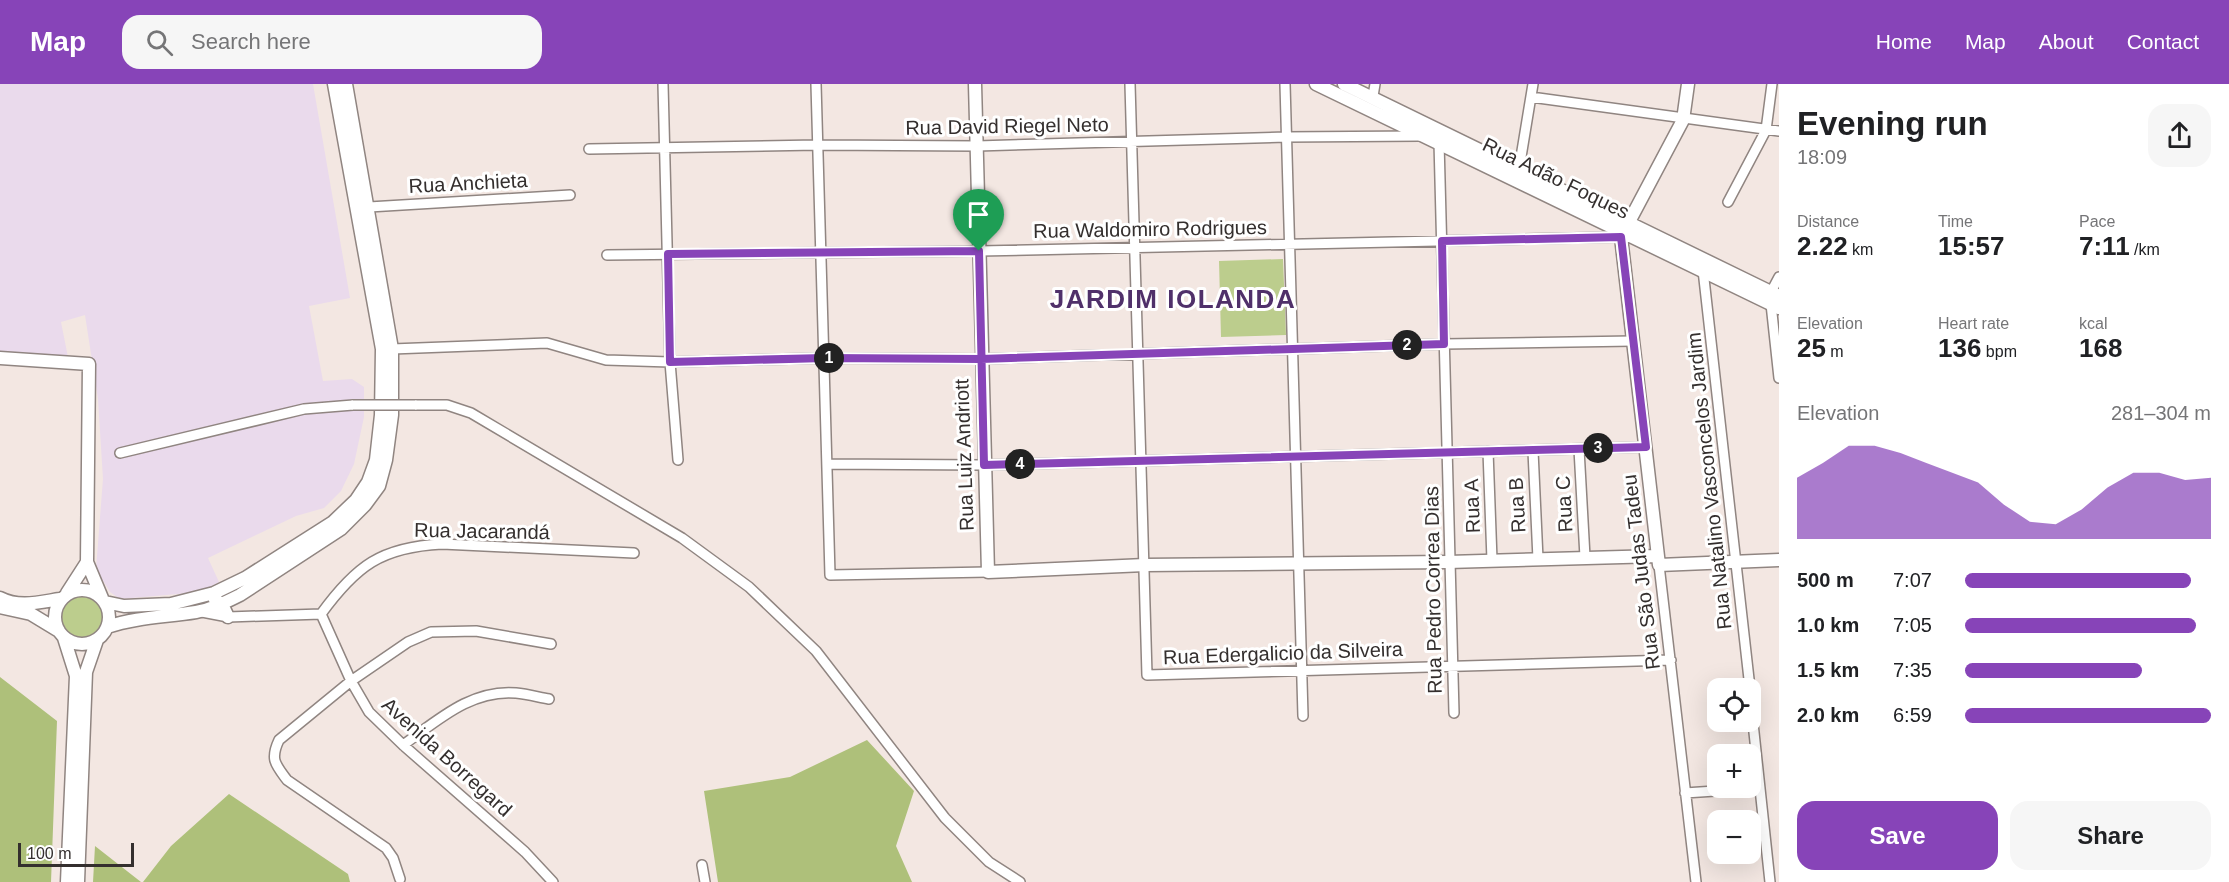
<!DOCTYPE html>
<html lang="en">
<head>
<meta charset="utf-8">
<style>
	:root { --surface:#fff; --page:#f6f6f6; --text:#202124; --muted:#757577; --accent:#8744b8 }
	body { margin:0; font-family:Helvetica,sans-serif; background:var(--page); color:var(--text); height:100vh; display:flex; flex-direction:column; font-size:22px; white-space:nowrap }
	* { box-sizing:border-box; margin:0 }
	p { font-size:20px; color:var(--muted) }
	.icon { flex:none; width:33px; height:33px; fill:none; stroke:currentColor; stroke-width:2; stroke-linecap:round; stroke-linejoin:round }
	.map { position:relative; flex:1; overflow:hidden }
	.drawer { display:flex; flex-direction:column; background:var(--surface); width:450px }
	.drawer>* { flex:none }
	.tools { position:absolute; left:1707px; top:594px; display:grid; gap:12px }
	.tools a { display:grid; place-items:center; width:54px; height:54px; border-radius:12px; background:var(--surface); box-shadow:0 6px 24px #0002; font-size:30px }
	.scale { position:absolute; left:18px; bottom:15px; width:116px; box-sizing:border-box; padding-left:6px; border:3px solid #342f2e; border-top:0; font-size:16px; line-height:21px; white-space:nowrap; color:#342f2e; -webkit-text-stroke:4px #fff; paint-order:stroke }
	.pin { position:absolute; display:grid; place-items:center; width:51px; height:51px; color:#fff; margin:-62px -26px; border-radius:50% 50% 50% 0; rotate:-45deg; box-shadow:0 0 6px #0007 }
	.pin .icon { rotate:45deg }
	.km { position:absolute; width:30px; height:30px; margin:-15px; border-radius:50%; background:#222; color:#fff; font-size:16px; line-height:30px; text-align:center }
	.round { display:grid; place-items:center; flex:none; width:63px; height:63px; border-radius:18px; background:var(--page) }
	.head { display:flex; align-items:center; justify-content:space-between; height:102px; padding:0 18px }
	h1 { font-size:33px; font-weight:700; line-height:45px }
	.figures { display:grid; grid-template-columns:repeat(3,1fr); gap:9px; height:102px; padding:6px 18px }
	.figures div { display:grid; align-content:center }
	.figures b { font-size:26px; font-weight:700 }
	.figures small { font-size:16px; font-weight:400 }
	.figures p { font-size:16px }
	.chart { height:168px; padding:12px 18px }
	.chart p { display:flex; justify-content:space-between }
	.chart svg { width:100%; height:108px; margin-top:6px; fill:var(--accent); opacity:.7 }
	.action { display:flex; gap:12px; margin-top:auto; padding:12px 18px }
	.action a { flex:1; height:69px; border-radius:18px; background:var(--accent); color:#fff; font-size:24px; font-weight:700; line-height:69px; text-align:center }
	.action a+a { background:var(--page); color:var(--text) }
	ul { padding:0 18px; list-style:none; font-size:20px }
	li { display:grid; grid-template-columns:96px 72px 1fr; align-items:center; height:45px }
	li i { height:15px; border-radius:8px; background:var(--accent) }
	header { display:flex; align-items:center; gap:36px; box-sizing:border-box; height:84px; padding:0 30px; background:var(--accent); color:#fff }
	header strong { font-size:28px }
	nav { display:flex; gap:33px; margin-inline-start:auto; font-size:21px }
	.search { width:420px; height:54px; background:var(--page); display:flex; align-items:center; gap:15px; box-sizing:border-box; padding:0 21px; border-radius:18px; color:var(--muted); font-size:22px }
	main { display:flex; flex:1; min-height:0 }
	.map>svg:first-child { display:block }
</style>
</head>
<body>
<header>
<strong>Map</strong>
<div class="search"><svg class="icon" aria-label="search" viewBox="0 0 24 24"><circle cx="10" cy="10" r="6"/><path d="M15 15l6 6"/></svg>Search here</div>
<nav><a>Home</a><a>Map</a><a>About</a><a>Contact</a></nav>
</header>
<main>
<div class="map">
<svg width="1779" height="798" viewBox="0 0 1779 798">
	<rect width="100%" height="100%" fill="#f3e7e2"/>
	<path fill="#eadaec" d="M0 0H313L350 214 309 222 323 297 352 295 364 303V333L354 380 341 407 324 424 296 432 208 474 219 498 201 508 120 515 110 508 96 485 103 395 98 315 85 231 61 238 69 278 0 271Z"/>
	<path fill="#bccd8d" d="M1283 175 1286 251 1221 253 1219 177Z
		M59 532a23 23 0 1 1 46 0a23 23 0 1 1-46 0Z"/>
	<path fill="#aec07a" d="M0 593 57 637 51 798H0Z
		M867 656 914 707 896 762 912 798H718L704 707 790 693Z
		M229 710 348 790 350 798H143L171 762Z
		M95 762 141 798H93Z"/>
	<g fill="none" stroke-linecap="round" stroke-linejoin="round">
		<g stroke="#908581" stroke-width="12">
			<path id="street" d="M663 0 670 278 678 376
				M816 0 830 491 988 488
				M1130 0 1147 591 1671 576
				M1285 0 1303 632
				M1373 12 1375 0
				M1531 13 1779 47
				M1439 58 1454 629
				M589 65 817 61 977 62 1286 53 1420 52
				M1519 85 1533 0
				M1728 118 1766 46 1772 0
				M369 123 570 111
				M607 171 979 167 1621 153
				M1703 186 1750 604
				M1771 208 1779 193
				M1771 220 1779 294
				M392 265 547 259 606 276 670 278 825 274 981 275 1444 260 1633 257
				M415 321H447L471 329 682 454 749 503 816 567 945 734 989 778 1020 798
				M1579 365 1585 473
				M1488 367 1492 476
				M1533 367 1538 475
				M120 369 304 325 353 321
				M827 380 984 381 1646 363
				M1659 481 1696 798
				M202 528 228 533 321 530
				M321 530 351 597 369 628 403 661 525 768 553 798
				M321 530C356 482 381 463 442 460L634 469
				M1750 611 1770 798
				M403 661C437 637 471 605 516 609 527 610 538 613 549 615
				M1685 709 1760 704
				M702 781 705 798
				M400 795 393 774 386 764 287 696C275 680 270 675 279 656L351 597 408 558 431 548 476 547 551 560"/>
		</g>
		<g stroke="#908581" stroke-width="15">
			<path id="secondary" d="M975 0 988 488 1145 481 1448 478 1658 472
				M1316 0 1779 224
				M1344 0 1779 212
				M1688 0 1683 36 1621 153 1659 481 1779 476
				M0 274 89 280 87 478 102 514
				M55 533a27 27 0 1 1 54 0a27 27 0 1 1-54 0Z
				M67 509 87 478
				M0 514C19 524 40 518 60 515
				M215 516 222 520 228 533
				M105 518 124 522 171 520 214 509 245 494 333 438 356 416 368 398 376 376 381 331 382 265 334 0
				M0 523 31 530 59 547
				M107 543C137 533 166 533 196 528 212 525 226 518 240 511L341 445 365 421 379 402 386 376 392 331V265L346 0
				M64 554 76 592 67 798
				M78 798 86 588 97 556"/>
		</g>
		<use href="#street" stroke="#fff" stroke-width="9"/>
		<use href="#secondary" stroke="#fff" stroke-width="12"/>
		<g stroke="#908581" stroke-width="12" stroke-linecap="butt">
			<path id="street-bridge" d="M353 321H415"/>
		</g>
		<use href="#street-bridge" stroke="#fff" stroke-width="9"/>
	</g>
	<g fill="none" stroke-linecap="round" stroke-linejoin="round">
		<g stroke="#fff" stroke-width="12">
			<path id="route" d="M979 167 668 170 670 278 825 274 981 275 1444 260 1442 157 1621 153 1646 363 984 381 979 167"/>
		</g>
		<use href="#route" stroke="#8744b8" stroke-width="8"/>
	</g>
	<g text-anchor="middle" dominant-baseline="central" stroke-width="6" stroke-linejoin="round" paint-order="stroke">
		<g font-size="20" fill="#342f2e" stroke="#fff">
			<text transform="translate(1007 42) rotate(-1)">Rua David Riegel Neto</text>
			<text transform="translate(1556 94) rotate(26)">Rua Adão Foques</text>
			<text transform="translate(468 99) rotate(-3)">Rua Anchieta</text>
			<text transform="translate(1150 145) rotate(-1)">Rua Waldomiro Rodrigues</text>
			<text transform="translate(964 371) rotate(-92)">Rua Luiz Andriott</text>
			<text transform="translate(1709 397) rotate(-96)">Rua Natalino Vasconcelos Jardim</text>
			<text transform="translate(1564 420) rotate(-93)">Rua C</text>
			<text transform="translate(1517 421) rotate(-93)">Rua B</text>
			<text transform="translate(1472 422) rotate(-92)">Rua A</text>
			<text transform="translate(482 447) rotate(1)">Rua Jacarandá</text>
			<text transform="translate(1641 488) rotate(-97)">Rua São Judas Tadeu</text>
			<text transform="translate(1433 506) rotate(-91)">Rua Pedro Correa Dias</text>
			<text transform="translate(1283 569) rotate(-2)">Rua Edergalicio da Silveira</text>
			<text transform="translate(447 673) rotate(42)">Avenida Borregard</text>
		</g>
		<g font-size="26" font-weight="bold" letter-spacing="1.5" fill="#50306a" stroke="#fff">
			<text x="1173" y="215">JARDIM IOLANDA</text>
		</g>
	</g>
</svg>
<div class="tools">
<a><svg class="icon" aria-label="locate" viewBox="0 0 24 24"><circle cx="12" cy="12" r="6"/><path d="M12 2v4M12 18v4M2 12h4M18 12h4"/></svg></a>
<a>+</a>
<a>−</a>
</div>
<div class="scale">100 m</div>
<div class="pin" style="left:979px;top:167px;background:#1e9e55"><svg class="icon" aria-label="arrive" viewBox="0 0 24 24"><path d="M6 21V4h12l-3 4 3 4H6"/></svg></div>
<b class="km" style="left:829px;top:274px">1</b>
<b class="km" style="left:1407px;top:261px">2</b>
<b class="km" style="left:1598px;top:364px">3</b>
<b class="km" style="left:1020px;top:380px">4</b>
</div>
<section class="drawer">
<div class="head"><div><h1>Evening run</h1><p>18:09</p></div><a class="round"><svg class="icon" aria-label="share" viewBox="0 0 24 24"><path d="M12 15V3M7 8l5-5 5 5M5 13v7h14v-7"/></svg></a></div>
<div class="figures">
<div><p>Distance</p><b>2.22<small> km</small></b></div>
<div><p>Time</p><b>15:57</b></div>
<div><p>Pace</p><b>7:11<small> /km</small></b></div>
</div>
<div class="figures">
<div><p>Elevation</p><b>25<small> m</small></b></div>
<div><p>Heart rate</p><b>136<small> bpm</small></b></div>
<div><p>kcal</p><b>168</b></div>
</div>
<div class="chart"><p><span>Elevation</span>281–304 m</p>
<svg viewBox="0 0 160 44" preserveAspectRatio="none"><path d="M0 44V19L10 13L20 6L30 6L40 9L50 13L60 17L70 21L80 30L90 37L100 38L110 32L120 23L130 17L140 17L150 20L160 19V44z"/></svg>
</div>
<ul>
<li><b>500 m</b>7:07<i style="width:92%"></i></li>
<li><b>1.0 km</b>7:05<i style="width:94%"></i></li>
<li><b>1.5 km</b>7:35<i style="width:72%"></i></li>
<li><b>2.0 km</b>6:59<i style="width:100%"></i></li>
</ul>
<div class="action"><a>Save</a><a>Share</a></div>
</section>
</main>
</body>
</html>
